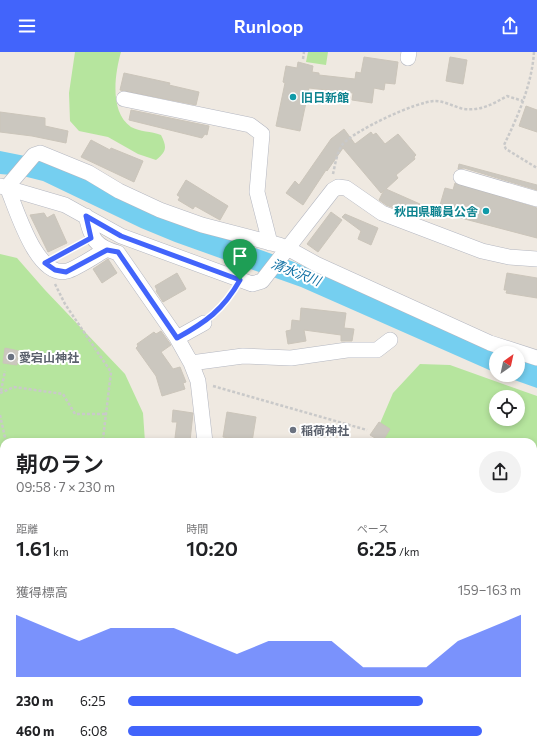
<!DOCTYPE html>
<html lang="ja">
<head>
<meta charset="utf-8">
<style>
	:root { --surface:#fff; --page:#f2f2f2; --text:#202124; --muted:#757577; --accent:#4264fb }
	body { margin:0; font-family:Commissioner,"Noto Sans JP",sans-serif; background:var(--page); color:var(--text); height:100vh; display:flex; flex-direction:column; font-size:15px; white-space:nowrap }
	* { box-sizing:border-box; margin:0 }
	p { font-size:13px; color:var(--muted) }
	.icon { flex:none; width:22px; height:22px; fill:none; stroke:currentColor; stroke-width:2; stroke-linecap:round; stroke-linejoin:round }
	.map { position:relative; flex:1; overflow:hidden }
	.drawer { position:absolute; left:0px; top:386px; width:537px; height:316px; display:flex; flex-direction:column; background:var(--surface); border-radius:12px 12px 0 0; box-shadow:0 2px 6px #0003 }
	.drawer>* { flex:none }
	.needle { width:26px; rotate:33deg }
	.fabs { position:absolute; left:489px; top:294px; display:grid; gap:8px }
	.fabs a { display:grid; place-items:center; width:36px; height:36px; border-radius:50%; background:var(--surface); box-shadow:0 2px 6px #0003; font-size:20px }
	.pin { position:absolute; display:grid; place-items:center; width:34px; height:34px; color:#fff; margin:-41px -17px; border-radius:50% 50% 50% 0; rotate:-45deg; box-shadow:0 0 4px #0007 }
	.pin .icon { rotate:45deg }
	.round { display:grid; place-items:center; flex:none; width:42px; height:42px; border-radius:21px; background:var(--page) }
	.summary { display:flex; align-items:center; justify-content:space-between; height:68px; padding:0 16px }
	h1 { font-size:22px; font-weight:600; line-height:30px }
	.metrics { display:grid; grid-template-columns:repeat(3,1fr); gap:6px; height:68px; padding:4px 16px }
	.metrics div { display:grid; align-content:center }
	.metrics b { font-size:20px; font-weight:600 }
	.metrics small { font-size:11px; font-weight:400 }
	.metrics p { font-size:11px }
	.chart { height:112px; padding:8px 16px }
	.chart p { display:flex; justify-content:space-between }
	.chart svg { width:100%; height:72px; margin-top:4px; fill:var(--accent); opacity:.7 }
	ul { padding:0 16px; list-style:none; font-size:13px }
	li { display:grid; grid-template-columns:64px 48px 1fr; align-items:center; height:30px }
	li i { height:10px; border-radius:5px; background:var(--accent) }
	header { display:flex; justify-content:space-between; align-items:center; height:52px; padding:0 16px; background:var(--accent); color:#fff; font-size:18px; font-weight:600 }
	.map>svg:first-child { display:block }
</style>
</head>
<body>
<header><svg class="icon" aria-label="menu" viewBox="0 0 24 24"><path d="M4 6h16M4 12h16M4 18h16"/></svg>Runloop<svg class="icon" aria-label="share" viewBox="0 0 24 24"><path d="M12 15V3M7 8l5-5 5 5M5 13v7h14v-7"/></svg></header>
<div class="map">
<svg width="537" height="702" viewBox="0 0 537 702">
	<rect width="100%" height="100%" fill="#efe9e1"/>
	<path fill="#b6e59e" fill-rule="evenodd" d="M75 0H121C115 21 109 60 131 75 140 80 151 79 161 83 167 95 167 99 156 108L138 102 108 85 79 79 70 69 69 41Z
		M308 0H328L326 13 306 10Z
		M0 202 17 206 45 238 125 322 143 361 145 390H4V698H533V390H372L393 341 420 312 450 313 537 344V702H0ZM496 345H518V367H496Z"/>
	<path fill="#75cff0" d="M0 99 40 107 208 179 294 210 496 301V321L301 235 175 190 141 176 43 129 23 124 0 122Z
		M518 308 537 313V336L500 323H518Z"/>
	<path fill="#cbc7bf" stroke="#cbc5ba" d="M364 5 398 10 395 32 385 31 384 38 374 36 372 51 352 48 353 41 309 36 300 79 276 74 285 31 283 30 286 14 297 16 298 10 313 14 312 20 319 21V23L355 27 356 20 361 21Z
		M450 5 467 8 463 32 446 29Z
		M124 21 170 31 169 33 199 40 196 53 120 38Z
		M526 54 537 58V80L519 74Z
		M131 58 209 74 207 83 205 82 202 86 129 68Z
		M0 60 45 66V74L68 79 66 91 32 84 0 80Z
		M344 77 355 92 371 80 373 83 376 81 385 92 398 82 416 103 414 105 415 107 396 123 398 126 386 137 420 152 415 164 386 153 379 148 384 138 381 141 343 96 327 119 326 118 303 153 286 141 295 129 299 133 331 87Z
		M91 88 110 98 111 96 143 109 134 130 81 105Z
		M459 112 537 133V138L464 116 458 117Z
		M186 128 228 154 220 168 195 154 193 157 178 148 180 145 177 143Z
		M455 131 537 156V186L438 160 445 136 453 138Z
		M331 160 342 168 318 200 307 192Z
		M44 161 47 166 54 162 67 191 48 200 30 163Z
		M345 162 378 176 371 193 358 187 361 179 342 165Z
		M108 207 117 221 102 231 93 217Z
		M177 221 186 237 163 250 156 239 157 238 155 234Z
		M507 221 537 226V246L506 241 507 238H504Z
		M301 256 346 261 344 276 354 277 352 289H341V283L304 278 306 289 288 292 286 279 291 278 292 268 300 269Z
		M161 279 171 293 161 300 173 317 180 315 186 330 183 331 185 337 162 344 156 324 136 296 138 294 137 292 154 280 156 282Z
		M5 296 19 299 17 313 3 311Z
		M173 358 193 361 190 389 175 386 177 370H172Z
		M227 360 256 365 252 390 223 385Z
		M379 370 390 377 382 390 370 383Z"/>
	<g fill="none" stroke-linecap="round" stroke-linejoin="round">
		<g stroke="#b4b7c1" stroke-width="16">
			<path id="minor" d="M408 6 409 0
				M124 47 250 73 262 82 257 140 270 191
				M461 125 537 147
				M0 134 65 153 121 184 252 232 262 229 333 138 338 135 346 136 382 161 482 199 509 205 537 207
				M7 135 34 103 40 101 89 121 119 139 160 158 202 173 279 193 289 197 316 212 490 291 537 306
				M7 135C16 155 36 227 67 219 76 217 98 202 107 197
				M86 164C92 187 94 194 118 201L177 286 191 311 198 329 205 390
				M177 286 204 271
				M191 311 243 304 291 306 347 298H377L390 288"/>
		</g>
		<path stroke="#c9c9c9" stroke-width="2.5" stroke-dasharray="3 2" stroke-linecap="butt" d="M534 0C532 32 518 64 504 93L506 97 537 116
			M303 7 304 0
			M333 122C335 113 337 100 342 93 353 79 417 49 435 49 445 49 454 55 464 57 481 59 493 52 507 44L523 49
			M59 204 80 192
			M55 232 65 252 111 320 103 387 104 390
			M215 261 234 239
			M213 334 367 378
			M1 339 5 319
			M0 341 14 335 63 342 75 362H106
			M0 363 6 390
			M0 511 4 503
			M533 670 537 669
			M178 702 181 698"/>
		<use href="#minor" stroke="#fff" stroke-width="15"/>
	</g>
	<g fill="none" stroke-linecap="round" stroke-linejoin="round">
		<g stroke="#fff" stroke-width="8">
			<path id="route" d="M86 164 121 184 240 228C223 258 206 270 177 286L118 200 107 198 66 220 55 218 45 211 91 186Z"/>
		</g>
		<use href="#route" stroke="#4264fb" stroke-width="5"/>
	</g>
	<g fill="#0f9aa8" stroke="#fff" stroke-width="1.5">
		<circle cx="293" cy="45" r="4"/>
		<circle cx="486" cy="159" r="4"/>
	</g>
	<g fill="#6b7280" stroke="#fff" stroke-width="1.5">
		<circle cx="11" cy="305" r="4"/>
		<circle cx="293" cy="378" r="4"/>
	</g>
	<g text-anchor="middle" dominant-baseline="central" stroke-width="4" stroke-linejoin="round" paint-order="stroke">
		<g font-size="12" font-weight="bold" fill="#0d838f" stroke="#fff" text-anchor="start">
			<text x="301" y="45">旧日新館</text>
			<text x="478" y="159" text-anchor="end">秋田県職員公舎</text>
		</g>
		<g font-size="12" font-weight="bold" fill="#5b616d" stroke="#fff" text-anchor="start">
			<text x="19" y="305">愛宕山神社</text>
			<text x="301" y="378">稲荷神社</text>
		</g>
		<g font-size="13" font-style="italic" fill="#0d6fa3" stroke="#fff">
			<text transform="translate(296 220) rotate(21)">清水沢川</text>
		</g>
	</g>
</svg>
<div class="fabs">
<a><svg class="needle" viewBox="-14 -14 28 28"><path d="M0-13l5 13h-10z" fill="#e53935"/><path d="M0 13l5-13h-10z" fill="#757577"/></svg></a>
<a><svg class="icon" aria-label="locate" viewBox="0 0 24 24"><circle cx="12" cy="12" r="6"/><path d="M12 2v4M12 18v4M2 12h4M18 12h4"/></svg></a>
</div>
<div class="pin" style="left:240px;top:228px;background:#1e9e55"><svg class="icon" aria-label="arrive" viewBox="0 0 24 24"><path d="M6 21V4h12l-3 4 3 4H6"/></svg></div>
<section class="drawer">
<div class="summary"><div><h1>朝のラン</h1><p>09:58 · 7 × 230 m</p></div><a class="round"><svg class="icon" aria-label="share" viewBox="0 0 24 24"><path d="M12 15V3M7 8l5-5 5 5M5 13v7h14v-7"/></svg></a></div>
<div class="metrics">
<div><p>距離</p><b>1.61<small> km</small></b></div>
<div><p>時間</p><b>10:20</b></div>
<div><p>ペース</p><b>6:25<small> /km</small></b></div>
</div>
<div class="chart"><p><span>獲得標高</span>159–163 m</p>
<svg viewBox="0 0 160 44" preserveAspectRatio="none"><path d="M0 44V6L10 14L20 22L30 14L40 14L50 14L60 22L70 30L80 22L90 22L100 22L110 38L120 38L130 38L140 22L150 14L160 6V44z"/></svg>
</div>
<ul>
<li><b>230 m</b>6:25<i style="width:75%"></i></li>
<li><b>460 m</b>6:08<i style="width:90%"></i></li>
</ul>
</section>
</div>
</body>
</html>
